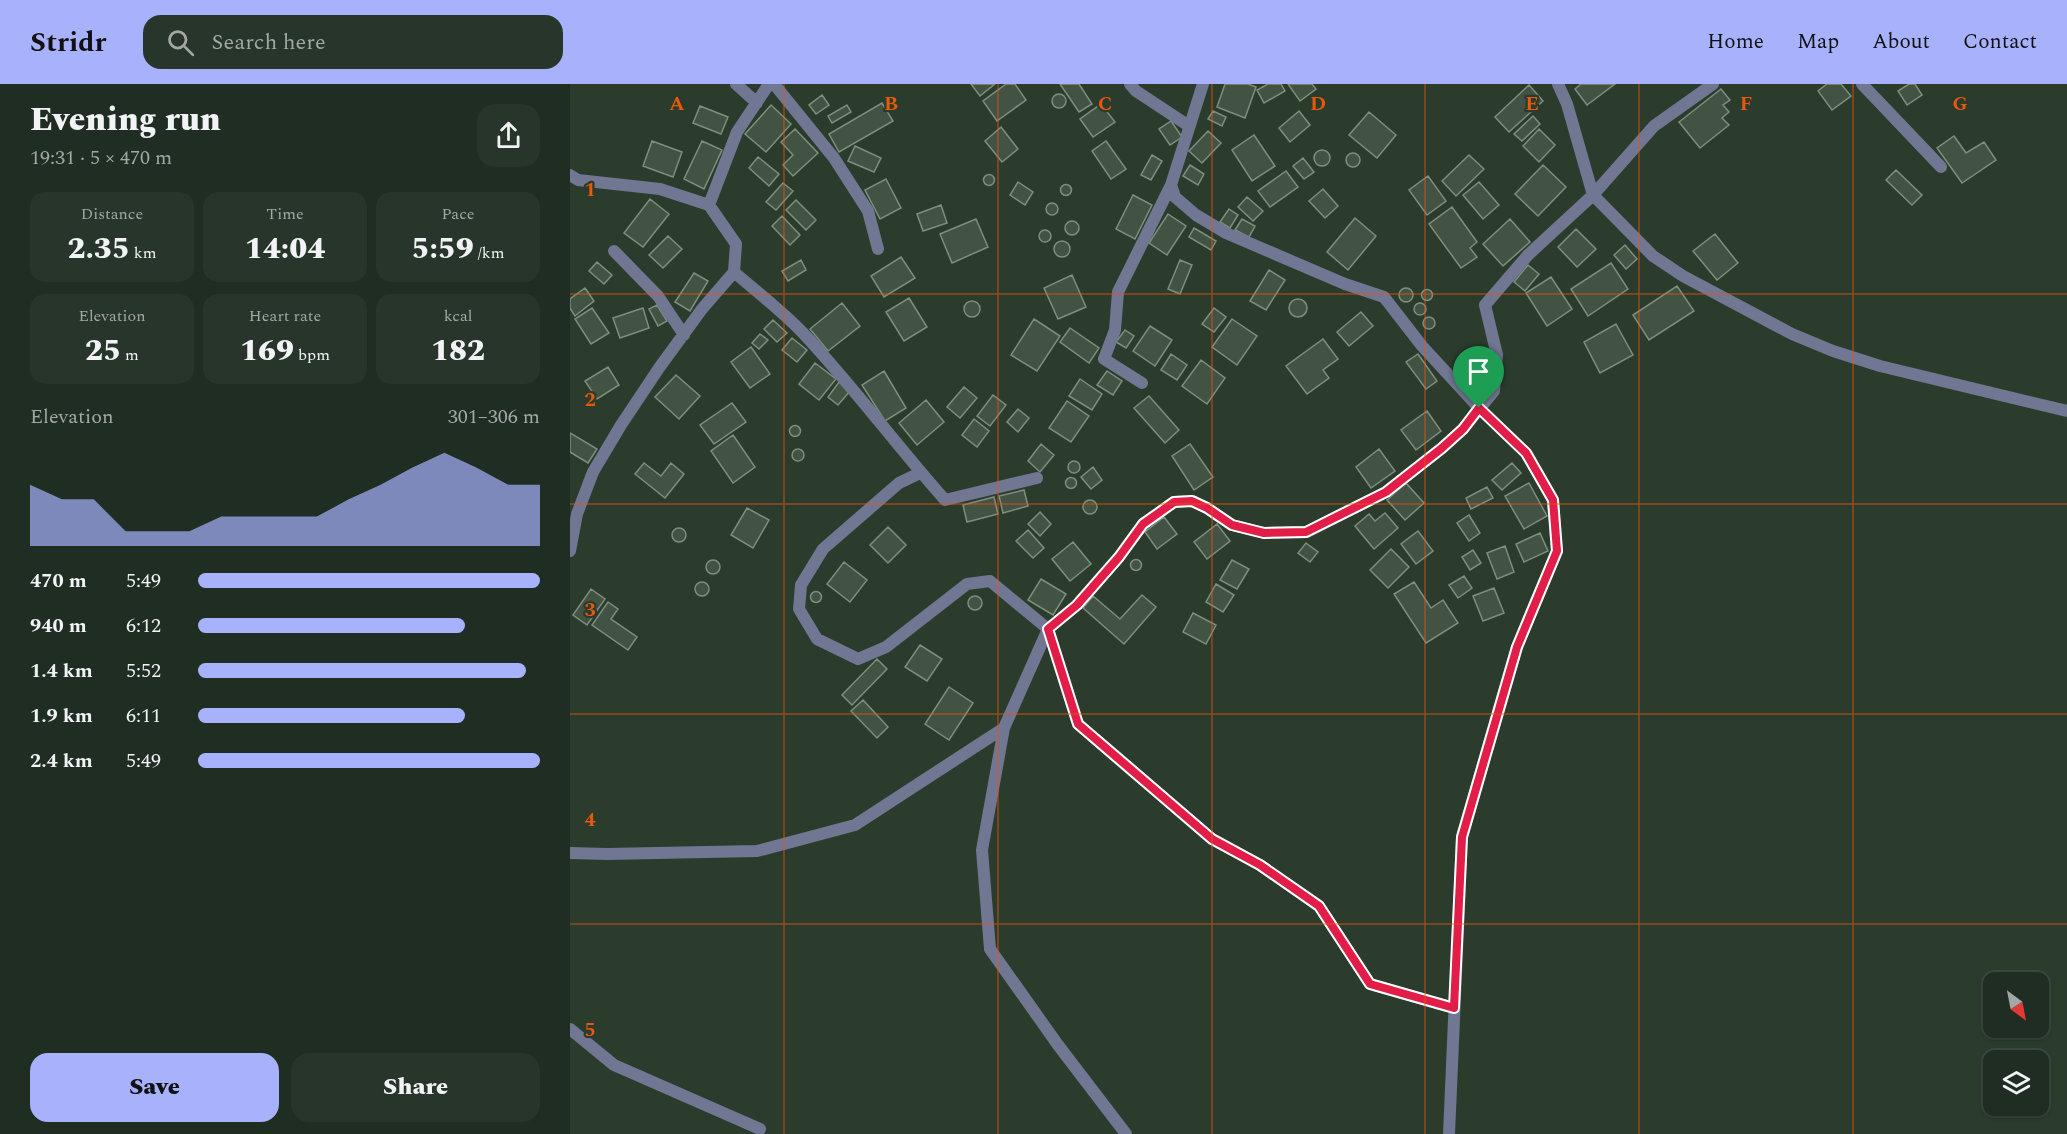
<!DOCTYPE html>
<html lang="en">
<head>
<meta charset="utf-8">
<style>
	:root { --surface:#202d22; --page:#28352a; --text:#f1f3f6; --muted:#a2a8a5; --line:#3d4940; --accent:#a7b1fc }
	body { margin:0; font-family:Spectral,serif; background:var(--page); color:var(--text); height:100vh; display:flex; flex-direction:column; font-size:22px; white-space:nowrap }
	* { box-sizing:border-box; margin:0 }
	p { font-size:20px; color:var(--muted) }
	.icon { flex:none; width:33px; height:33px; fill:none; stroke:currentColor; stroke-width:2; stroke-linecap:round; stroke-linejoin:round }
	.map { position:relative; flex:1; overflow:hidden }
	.side { display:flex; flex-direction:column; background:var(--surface); width:570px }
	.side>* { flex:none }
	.needle { width:39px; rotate:148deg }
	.buttons { position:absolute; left:1413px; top:888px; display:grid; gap:12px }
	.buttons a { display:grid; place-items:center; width:66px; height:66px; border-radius:12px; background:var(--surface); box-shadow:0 2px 4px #0004,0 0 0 2px var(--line); font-size:30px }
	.pin { position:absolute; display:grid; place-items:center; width:51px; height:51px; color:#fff; margin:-62px -26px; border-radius:50% 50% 50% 0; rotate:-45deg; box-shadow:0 0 6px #0007 }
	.pin .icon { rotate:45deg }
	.round { display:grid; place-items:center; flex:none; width:63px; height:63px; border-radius:18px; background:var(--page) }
	.overview { display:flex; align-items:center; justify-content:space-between; height:102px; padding:0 30px }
	h1 { font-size:33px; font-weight:800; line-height:45px }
	.figures { display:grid; grid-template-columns:repeat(3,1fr); gap:9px; height:102px; padding:6px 30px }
	.figures div { display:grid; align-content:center; border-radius:15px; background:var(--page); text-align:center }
	.figures b { font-size:30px; font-weight:800 }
	.figures small { font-size:16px; font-weight:400 }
	.figures p { font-size:16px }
	.chart { height:168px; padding:12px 30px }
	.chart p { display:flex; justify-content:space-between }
	.chart svg { width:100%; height:108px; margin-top:6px; fill:var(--accent); opacity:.7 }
	.primary-button { display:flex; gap:12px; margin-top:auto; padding:12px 30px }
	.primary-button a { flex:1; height:69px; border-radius:18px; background:var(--accent); color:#111; font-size:24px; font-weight:800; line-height:69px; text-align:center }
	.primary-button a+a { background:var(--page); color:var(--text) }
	ul { padding:0 30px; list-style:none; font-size:20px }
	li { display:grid; grid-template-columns:96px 72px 1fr; align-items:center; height:45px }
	li i { height:15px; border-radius:8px; background:var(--accent) }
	header { display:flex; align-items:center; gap:36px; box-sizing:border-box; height:84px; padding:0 30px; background:var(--accent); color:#111 }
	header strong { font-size:28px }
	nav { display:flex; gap:33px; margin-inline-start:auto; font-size:21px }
	.search { width:420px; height:54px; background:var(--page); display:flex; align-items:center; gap:15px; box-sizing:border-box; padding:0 21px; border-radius:18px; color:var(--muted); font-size:22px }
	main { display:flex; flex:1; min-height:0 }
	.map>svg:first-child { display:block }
</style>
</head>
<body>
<header>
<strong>Stridr</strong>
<div class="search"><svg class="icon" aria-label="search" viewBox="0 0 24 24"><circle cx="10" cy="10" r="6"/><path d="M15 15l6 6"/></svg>Search here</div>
<nav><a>Home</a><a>Map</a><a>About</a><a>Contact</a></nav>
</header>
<main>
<section class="side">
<div class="overview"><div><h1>Evening run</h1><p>19:31 · 5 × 470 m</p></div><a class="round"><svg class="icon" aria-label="share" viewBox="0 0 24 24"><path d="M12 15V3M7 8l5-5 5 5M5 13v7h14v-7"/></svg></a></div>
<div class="figures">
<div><p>Distance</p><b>2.35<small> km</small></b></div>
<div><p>Time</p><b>14:04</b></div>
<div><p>Pace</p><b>5:59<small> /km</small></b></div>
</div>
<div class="figures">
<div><p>Elevation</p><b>25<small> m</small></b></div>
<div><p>Heart rate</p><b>169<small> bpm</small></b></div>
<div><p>kcal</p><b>182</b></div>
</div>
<div class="chart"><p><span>Elevation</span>301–306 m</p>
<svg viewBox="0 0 160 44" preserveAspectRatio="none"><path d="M0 44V19L10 25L20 25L30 38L40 38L50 38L60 32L70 32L80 32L90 32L100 25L110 19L120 12L130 6L140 12L150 19L160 19V44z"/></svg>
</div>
<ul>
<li><b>470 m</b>5:49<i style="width:100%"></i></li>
<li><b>940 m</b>6:12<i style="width:78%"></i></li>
<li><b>1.4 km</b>5:52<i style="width:96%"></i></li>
<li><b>1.9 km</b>6:11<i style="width:78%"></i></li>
<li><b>2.4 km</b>5:49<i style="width:100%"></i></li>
</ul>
<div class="primary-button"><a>Save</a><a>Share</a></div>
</section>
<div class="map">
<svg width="1497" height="1050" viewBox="0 0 1497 1050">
	<rect width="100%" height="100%" fill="#2b3c2d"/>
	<path fill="#425344" stroke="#7c8f7e" stroke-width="1.5" d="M401 0H425L410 12Z
		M436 0H445L456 16 427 37 413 17Z
		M490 0H509L522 20 509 28Z
		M655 0H678L686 3 675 34 647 23Z
		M698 0H711L715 7 694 19 687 6Z
		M718 0H742L746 5 730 17Z
		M1011 0H1045L1017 21 1005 5Z
		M1257 0H1271L1281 12 1262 26 1248 7Z
		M1339 0H1345L1352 11 1337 21 1328 7Z
		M959 1 973 17 939 48 925 33Z
		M1151 5 1160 16 1153 21 1159 28 1152 34 1159 41 1130 64 1109 38Z
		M482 17a7 7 0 1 1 14 0a7 7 0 1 1-14 0Z
		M252 11 259 21 246 30 239 21Z
		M312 19 323 37 269 68 259 50Z
		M531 20 545 38 523 53 510 35Z
		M201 21 221 40 196 68 175 50Z
		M277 21 281 28 262 39 258 32Z
		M130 22 158 33 151 50 123 39Z
		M643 27 656 33 652 42 638 35Z
		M729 27 740 41 720 58 709 44Z
		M799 28 826 51 807 74 779 51Z
		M963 32 970 40 952 57 944 50Z
		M601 37 612 53 600 61 589 45Z
		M431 43 448 65 432 78 415 57Z
		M225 45 248 69 223 92 213 81 223 71 211 58Z
		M969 45 985 61 969 78 953 62Z
		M638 47 651 59 632 79 619 67Z
		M684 51 705 82 682 97 662 66Z
		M1384 52 1396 69 1414 58 1426 76 1392 99 1367 64Z
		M82 57 112 68 103 93 73 82Z
		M132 57 152 66 134 105 114 95Z
		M536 57 556 85 541 95 522 67Z
		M285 62 311 74 304 88 278 77Z
		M744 74a8 8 0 1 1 16 0a8 8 0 1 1-16 0Z
		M776 76a7 7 0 1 1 14 0a7 7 0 1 1-14 0Z
		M582 71 592 77 581 96 571 91Z
		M899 71 914 85 886 112 872 97Z
		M188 73 209 90 199 102 179 84Z
		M733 74 744 88 734 95 723 82Z
		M620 81 634 90 628 101 613 92Z
		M973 81 996 103 968 132 945 110Z
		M1326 86 1352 111 1342 121 1316 96Z
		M716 87 728 103 700 123 688 107Z
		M413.5 96a5.5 5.5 0 1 1 11 0a5.5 5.5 0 1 1-11 0Z
		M858 92 876 117 857 131 839 106Z
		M316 95 331 124 310 135 295 106Z
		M448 98 463 108 455 121 440 111Z
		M909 98 929 121 913 135 893 111Z
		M213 99 223 107 206 126 196 118Z
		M490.5 106a5.5 5.5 0 1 1 11 0a5.5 5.5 0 1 1-11 0Z
		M753 105 768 122 755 134 739 117Z
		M563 111 582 121 565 155 546 145Z
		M677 113 693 127 683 137 668 123Z
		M80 115 99 130 73 163 54 149Z
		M226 116 246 136 236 146 216 126Z
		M476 125a6 6 0 1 1 12 0a6 6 0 1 1-12 0Z
		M371 121 377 139 353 147 347 130Z
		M882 123 907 158 900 164 907 173 891 184 859 140Z
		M659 125 668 131 660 144 650 138Z
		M598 130 616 142 597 171 579 159Z
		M212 132 230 151 220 161 202 142Z
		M785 134 806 152 778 186 757 168Z
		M406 135 418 163 382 179 370 150Z
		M672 135 685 142 679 153 665 146Z
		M940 135 960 158 933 182 913 160Z
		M495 144a7 7 0 1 1 14 0a7 7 0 1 1-14 0Z
		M624 144 646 157 641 166 619 153Z
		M1006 145 1026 165 1007 183 988 163Z
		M469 152a6 6 0 1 1 12 0a6 6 0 1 1-12 0Z
		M1145 150 1168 179 1147 196 1123 167Z
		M98 152 112 165 93 184 79 171Z
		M484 165a8 8 0 1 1 16 0a8 8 0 1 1-16 0Z
		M1055 161 1067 175 1056 185 1044 171Z
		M331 173 345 194 314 213 301 192Z
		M231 176 236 186 218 197 212 187Z
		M610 176 622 181 610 210 598 205Z
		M27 178 42 191 34 200 19 187Z
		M1041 179 1058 205 1018 232 1001 205Z
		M958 181 969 190 955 207 944 198Z
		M699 186 715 196 696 226 680 217Z
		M124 189 138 197 120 227 105 218Z
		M502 191 516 223 488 235 474 204Z
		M981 193 1002 225 977 242 956 209Z
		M1107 202 1124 227 1079 256 1063 231Z
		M15 204 24 217 5 232 0 224V215Z
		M829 211a7 7 0 1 1 14 0a7 7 0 1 1-14 0Z
		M851.5 211a5.5 5.5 0 1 1 11 0a5.5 5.5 0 1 1-11 0Z
		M339 214 357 243 334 257 316 228Z
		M719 224a9 9 0 1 1 18 0a9 9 0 1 1-18 0Z
		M394 225a8 8 0 1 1 16 0a8 8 0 1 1-16 0Z
		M844 225a6 6 0 1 1 12 0a6 6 0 1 1-12 0Z
		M272 219 290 242 258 267 240 245Z
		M87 221 97 237 88 242 79 225Z
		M22 224 39 249 21 260 5 235Z
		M73 224 79 244 50 254 43 234Z
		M644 224 656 233 644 248 632 240Z
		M791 228 803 242 779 262 767 248Z
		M853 239a6 6 0 1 1 12 0a6 6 0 1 1-12 0Z
		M464 235 490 252 467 287 441 271Z
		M662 235 687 252 667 281 642 263Z
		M203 236 217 249 207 258 194 245Z
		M1046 240 1063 271 1030 289 1014 258Z
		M580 242 602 256 585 282 563 267Z
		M500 244 529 264 519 279 490 258Z
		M555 246 564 252 556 264 546 258Z
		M190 250 198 256 189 265 182 259Z
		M222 254 237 266 227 278 212 266Z
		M753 255 768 275 753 286 759 294 737 310 716 282Z
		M181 263 200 290 180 304 161 278Z
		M601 270 617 281 607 296 591 286Z
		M848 270 867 297 856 305 836 278Z
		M631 276 655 294 637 320 612 302Z
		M245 279 266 295 249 316 229 300Z
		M38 283 49 301 27 315 15 297Z
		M314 287 336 324 315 337 292 301Z
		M537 287 552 297 543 311 527 301Z
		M106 291 130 312 109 335 85 313Z
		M510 295 532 310 522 326 499 312Z
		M269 298 280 307 268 321 258 313Z
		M394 303 407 314 390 334 377 323Z
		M423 311 436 321 420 342 407 332Z
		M579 312 609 346 595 359 564 324Z
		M356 316 374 338 347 361 329 339Z
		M497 317 519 332 501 358 479 344Z
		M162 319 176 338 144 360 130 341Z
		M448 325 459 334 448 348 437 338Z
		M857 327 871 347 846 366 831 346Z
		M404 335 419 347 407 363 392 351Z
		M219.5 347a5.5 5.5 0 1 1 11 0a5.5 5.5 0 1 1-11 0Z
		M0 349 27 365 18 379 0 368Z
		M163 351 185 383 163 399 141 367Z
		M471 360 484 371 470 388 458 377Z
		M620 360 643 393 624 406 602 372Z
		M809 365 825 387 801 404 786 383Z
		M222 371a6 6 0 1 1 12 0a6 6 0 1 1-12 0Z
		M498 383a6 6 0 1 1 12 0a6 6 0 1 1-12 0Z
		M74 379 91 392 101 379 114 390 95 414 65 390Z
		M942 379 951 389 932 406 922 396Z
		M523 383 532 396 521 405 511 393Z
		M495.5 399a5.5 5.5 0 1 1 11 0a5.5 5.5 0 1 1-11 0Z
		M836 399 854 419 835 436 817 416Z
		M959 399 977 432 954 445 935 412Z
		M917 403 923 414 901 425 896 414Z
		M454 406 458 422 433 429 429 412Z
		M424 413 428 430 397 438 393 421Z
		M513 423a7 7 0 1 1 14 0a7 7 0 1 1-14 0Z
		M177 424 199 436 183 464 161 451Z
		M470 428 481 440 470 452 458 440Z
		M815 429 828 444 804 465 785 442 799 430 805 437Z
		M899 431 910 449 899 457 887 439Z
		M594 433 607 450 587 465 575 448Z
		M647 440 660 457 637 475 624 458Z
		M318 443 336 461 318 479 300 461Z
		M102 451a7 7 0 1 1 14 0a7 7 0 1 1-14 0Z
		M458 446 474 464 463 474 446 457Z
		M848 447 863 467 846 480 831 460Z
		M970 449 978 467 954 478 946 460Z
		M503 458 521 480 500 497 482 475Z
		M736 459 748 468 740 478 728 469Z
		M935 462 944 488 927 495 917 469Z
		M821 465 839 483 818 504 800 486Z
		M903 466 911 479 900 486 892 473Z
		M560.5 481a5.5 5.5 0 1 1 11 0a5.5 5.5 0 1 1-11 0Z
		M136 483a7 7 0 1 1 14 0a7 7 0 1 1-14 0Z
		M662 476 679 485 667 505 650 496Z
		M274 478 297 496 280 518 257 500Z
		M894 492 902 504 888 514 879 501Z
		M471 495 496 510 483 531 458 516Z
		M125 505a7 7 0 1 1 14 0a7 7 0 1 1-14 0Z
		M844 498 861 524 873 516 888 539 856 559 824 510Z
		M646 500 664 511 653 528 636 518Z
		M924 504 934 529 913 537 903 512Z
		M21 505 35 515 17 541 3 531Z
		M240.5 513a5.5 5.5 0 1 1 11 0a5.5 5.5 0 1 1-11 0Z
		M572 511 586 523 554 560 513 524 523 512 550 535Z
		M398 519a7 7 0 1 1 14 0a7 7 0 1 1-14 0Z
		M38 518 48 525 41 535 67 553 58 566 22 541Z
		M623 529 646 541 636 560 613 548Z
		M350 561 372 575 357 597 335 583Z
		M307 575 317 585 282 621 272 611Z
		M379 603 403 619 379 656 355 640Z
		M293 616 318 643 307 654 281 627Z"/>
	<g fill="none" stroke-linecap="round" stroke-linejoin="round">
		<path stroke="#717693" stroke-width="12" d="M166 0 187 19
			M204 0 264 74 298 127 308 165
			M560 0 566 7 619 42
			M633 0 601 101 605 113 626 131 656 149 775 200 814 213 852 262 909 324 956 369 983 416 987 467 947 563 892 753 879 1050
			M988 0 997 20 1023 111 1083 172 1113 192 1222 250 1263 267 1310 282 1497 327
			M1292 0 1371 83
			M0 91 8 96 90 105 139 121
			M44 167 88 212 114 251
			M164 188C187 208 212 227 233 249 283 302 326 361 375 416L467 394
			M572 299 534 275 545 246 548 208 601 101
			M350 389 329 399 253 465 231 501 229 525 247 555 288 575 316 563 397 500 420 497 478 545 507 521 549 473 573 440 604 418 622 417 637 424 662 441 694 449 737 448 816 408 872 364 893 345 924 307 927 271 915 221 958 171 1023 111 1084 42 1143 0
			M0 467 7 430 23 388 51 341 89 284 132 225 164 188 166 160 139 121 167 48 199 0
			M478 545 508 640 642 755 690 781 749 822 800 900 884 924
			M434 644 412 766 420 865 488 961 556 1050
			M0 769 37 770 187 767 285 741 434 644 478 545
			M0 945 44 981 190 1045"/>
	</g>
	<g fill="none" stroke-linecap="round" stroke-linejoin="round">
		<g stroke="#fff" stroke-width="12">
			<path id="route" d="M909 324 956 369 983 416 987 467 947 563 892 753 884 924 800 900 749 822 690 781 642 755 508 640 478 545 507 521 549 473 573 440 604 418 622 417 637 424 662 441 694 449 736 448 816 408 872 364 893 345Z"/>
		</g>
		<use href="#route" stroke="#e11d48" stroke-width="8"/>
	</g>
	<path fill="none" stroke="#e8590c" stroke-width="1.5" stroke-opacity="0.55" d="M214 0V1050M428 0V1050M642 0V1050M855 0V1050M1069 0V1050M1283 0V1050M0 210H1497M0 420H1497M0 630H1497M0 840H1497"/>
	<g font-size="20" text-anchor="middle" font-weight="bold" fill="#e8590c" stroke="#2b3c2d" stroke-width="4.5" stroke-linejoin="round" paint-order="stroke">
		<text x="107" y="26">A</text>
		<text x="321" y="26">B</text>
		<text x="535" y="26">C</text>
		<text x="748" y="26">D</text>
		<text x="962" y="26">E</text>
		<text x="1176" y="26">F</text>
		<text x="1390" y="26">G</text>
		<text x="20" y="112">1</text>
		<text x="20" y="322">2</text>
		<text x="20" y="532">3</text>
		<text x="20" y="742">4</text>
		<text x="20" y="952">5</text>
	</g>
</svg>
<div class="buttons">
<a><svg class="needle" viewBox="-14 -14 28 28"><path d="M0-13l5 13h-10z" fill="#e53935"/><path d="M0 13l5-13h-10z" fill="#a2a8a5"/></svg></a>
<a><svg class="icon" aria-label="layers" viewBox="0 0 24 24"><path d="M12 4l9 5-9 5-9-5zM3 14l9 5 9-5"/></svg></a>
</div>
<div class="pin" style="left:909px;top:324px;background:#1e9e55"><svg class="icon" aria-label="arrive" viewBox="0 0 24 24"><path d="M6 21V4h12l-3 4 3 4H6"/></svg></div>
</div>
</main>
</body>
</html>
